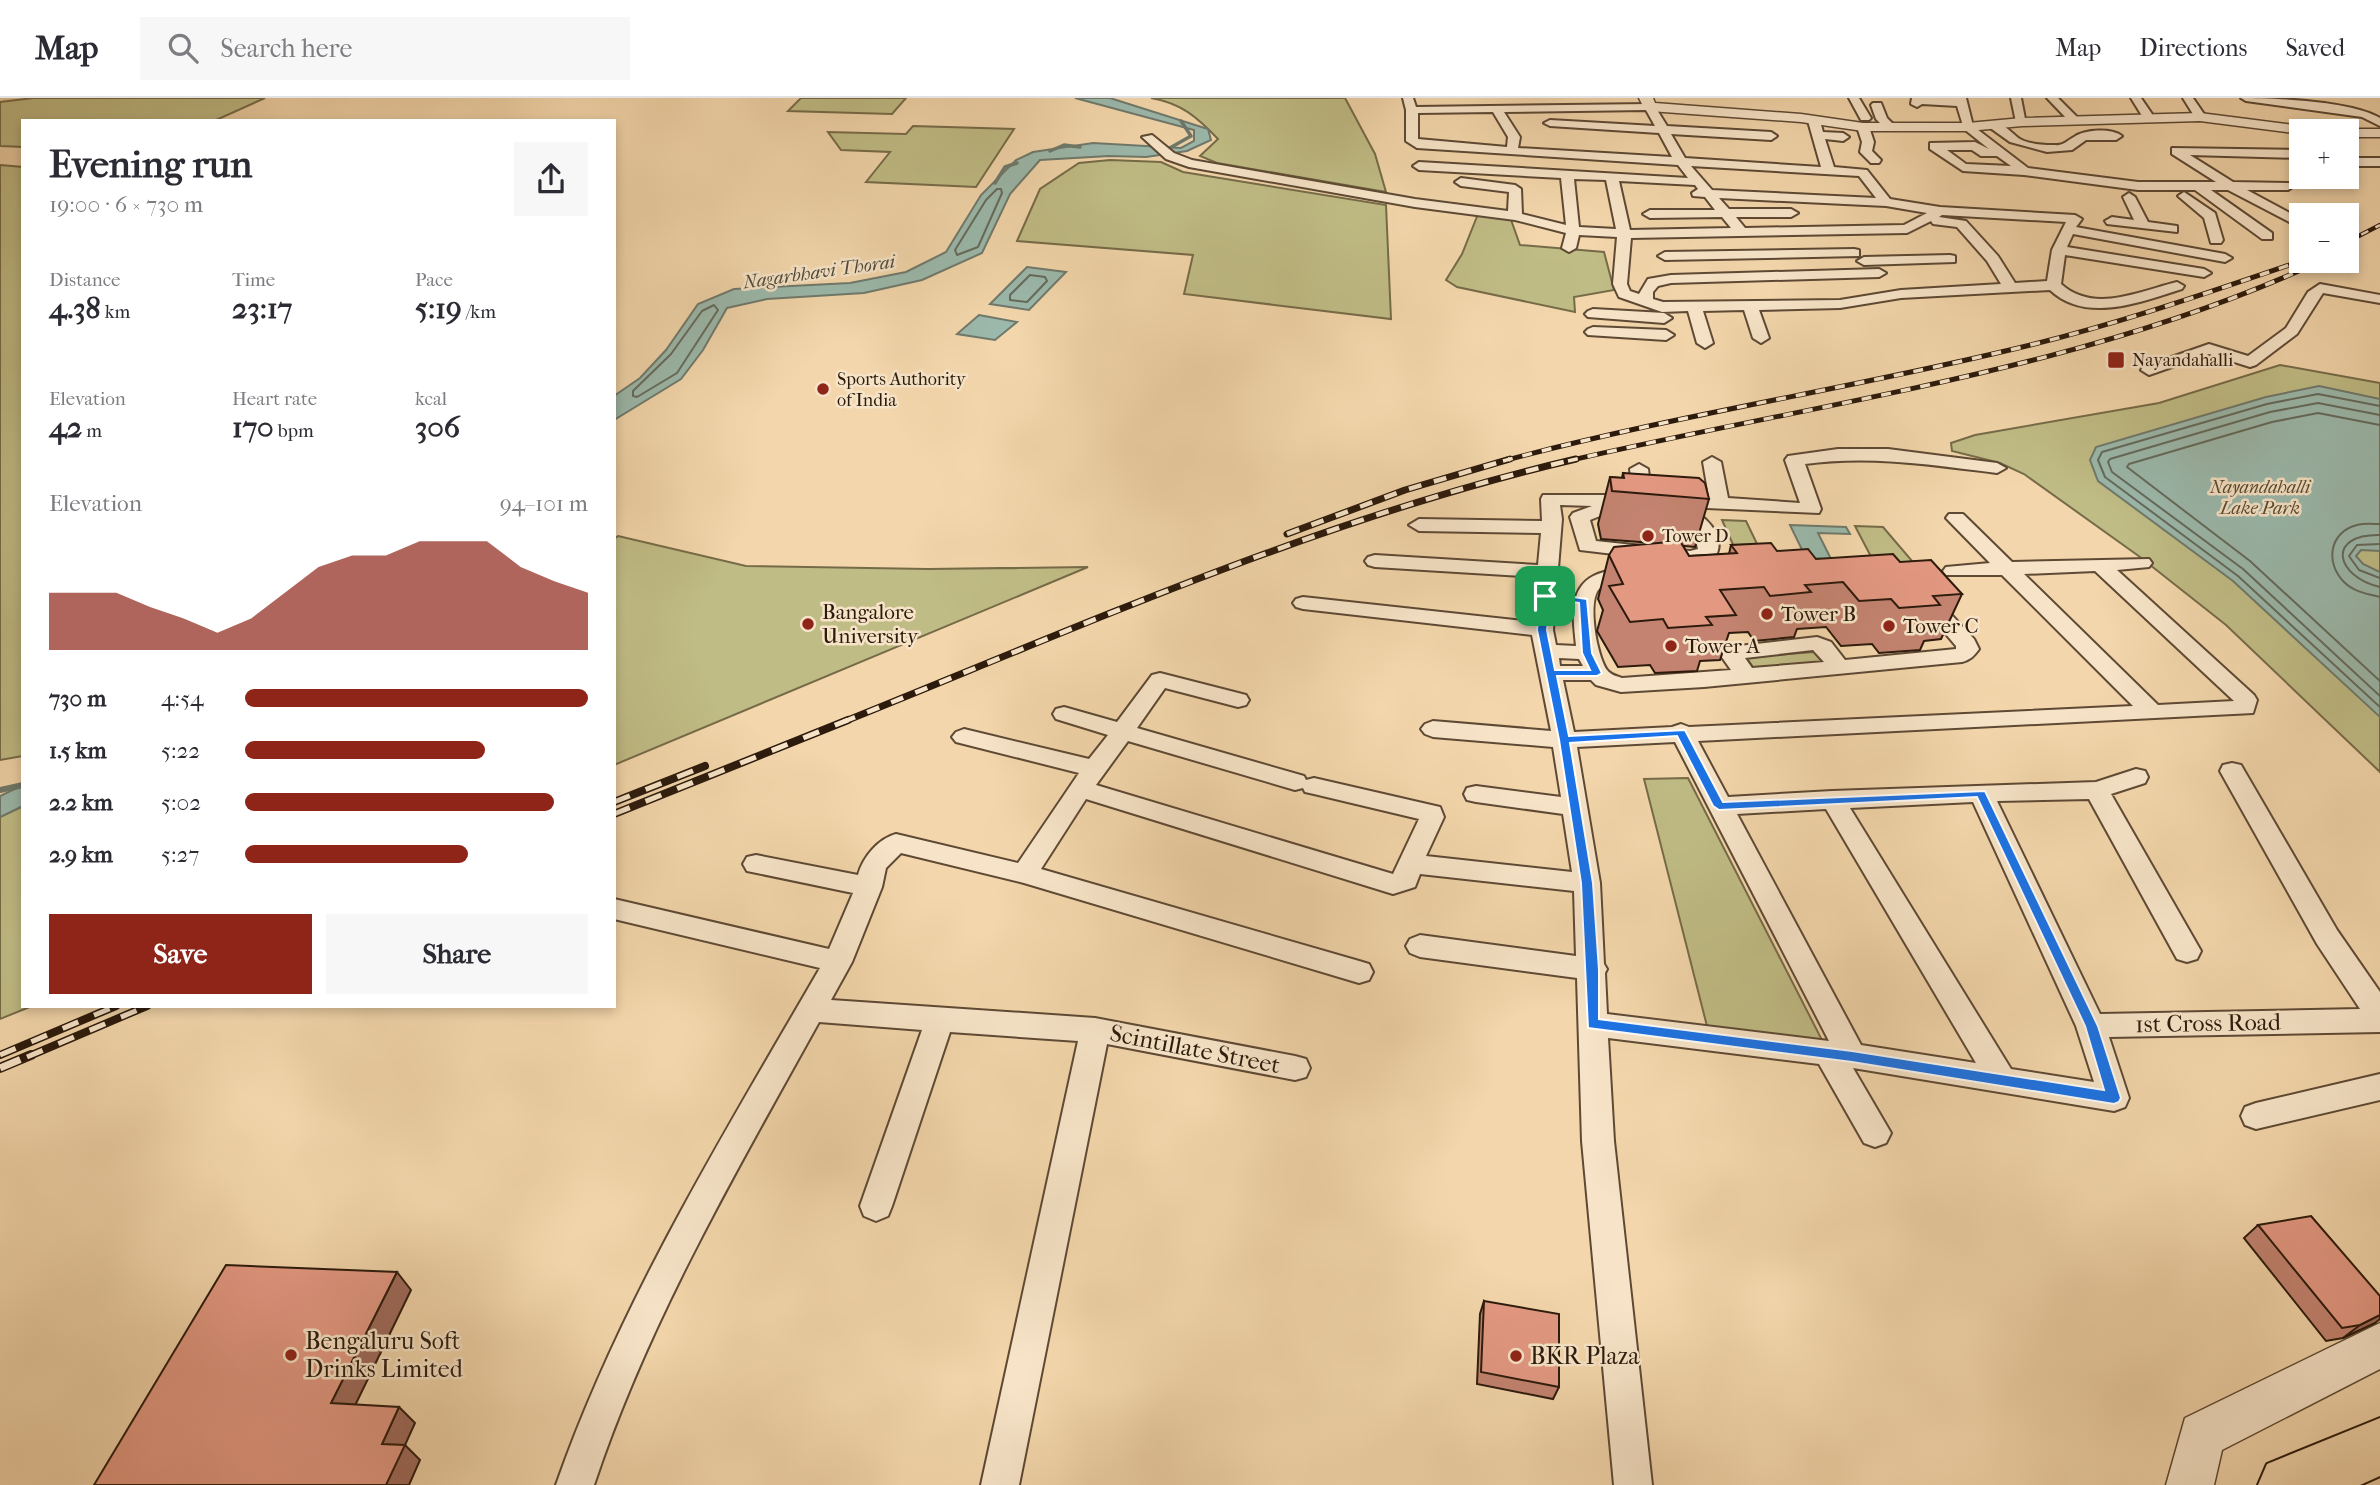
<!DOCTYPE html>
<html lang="en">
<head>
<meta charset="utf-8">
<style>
	:root { --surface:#fff; --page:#f7f7f7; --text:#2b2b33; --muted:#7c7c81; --line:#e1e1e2; --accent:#8f2418 }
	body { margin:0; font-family:"IM FELL French Canon",serif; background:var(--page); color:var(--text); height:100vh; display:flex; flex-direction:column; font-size:26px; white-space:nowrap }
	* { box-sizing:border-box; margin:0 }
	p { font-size:23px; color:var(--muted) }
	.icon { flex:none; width:38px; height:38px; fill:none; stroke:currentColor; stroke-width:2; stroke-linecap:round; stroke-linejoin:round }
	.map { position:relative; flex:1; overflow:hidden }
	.sheet { position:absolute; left:21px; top:21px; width:595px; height:889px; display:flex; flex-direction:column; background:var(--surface); border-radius:0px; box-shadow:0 4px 10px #0003 }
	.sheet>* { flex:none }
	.fabs { position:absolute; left:2289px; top:21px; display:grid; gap:14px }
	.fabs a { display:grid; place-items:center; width:70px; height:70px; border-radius:0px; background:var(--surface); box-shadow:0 4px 10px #0003; font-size:35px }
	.pin { position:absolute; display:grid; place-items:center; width:60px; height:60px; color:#fff; margin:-30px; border-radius:14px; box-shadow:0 4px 10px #0006 }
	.round { display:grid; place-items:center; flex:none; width:74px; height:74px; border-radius:0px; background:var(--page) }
	.overview { display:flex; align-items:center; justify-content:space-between; height:119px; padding:0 28px }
	h1 { font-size:38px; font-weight:800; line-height:52px }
	.metrics { display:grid; grid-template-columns:repeat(3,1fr); gap:10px; height:119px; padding:7px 28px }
	.metrics div { display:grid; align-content:center }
	.metrics b { font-size:30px; font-weight:800 }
	.metrics small { font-size:19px; font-weight:400 }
	.metrics p { font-size:19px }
	.chart { height:196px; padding:14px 28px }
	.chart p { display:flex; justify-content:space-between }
	.chart svg { width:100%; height:126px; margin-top:7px; fill:var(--accent); opacity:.7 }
	.action { display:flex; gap:14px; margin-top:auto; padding:14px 28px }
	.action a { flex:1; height:80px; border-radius:0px; background:var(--accent); color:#fff; font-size:28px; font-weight:800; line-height:80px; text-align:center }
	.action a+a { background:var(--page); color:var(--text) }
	ul { padding:0 28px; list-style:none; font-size:23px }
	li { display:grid; grid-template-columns:112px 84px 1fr; align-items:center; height:52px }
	li i { height:18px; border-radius:9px; background:var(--accent) }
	header { display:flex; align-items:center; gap:42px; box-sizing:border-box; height:98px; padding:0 35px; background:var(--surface); border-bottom:2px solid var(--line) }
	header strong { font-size:33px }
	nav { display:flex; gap:38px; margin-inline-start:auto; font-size:24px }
	.search { width:490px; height:63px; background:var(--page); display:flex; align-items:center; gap:18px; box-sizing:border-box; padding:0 24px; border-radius:0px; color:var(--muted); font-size:26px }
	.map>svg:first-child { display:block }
</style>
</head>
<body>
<header>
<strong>Map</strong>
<div class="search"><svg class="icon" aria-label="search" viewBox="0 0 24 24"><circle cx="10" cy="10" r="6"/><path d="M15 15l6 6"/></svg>Search here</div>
<nav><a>Map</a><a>Directions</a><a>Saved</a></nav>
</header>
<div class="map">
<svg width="2380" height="1387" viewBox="0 0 2380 1387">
	<rect width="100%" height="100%" fill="#f3d6ab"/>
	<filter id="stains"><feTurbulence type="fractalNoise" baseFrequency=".00286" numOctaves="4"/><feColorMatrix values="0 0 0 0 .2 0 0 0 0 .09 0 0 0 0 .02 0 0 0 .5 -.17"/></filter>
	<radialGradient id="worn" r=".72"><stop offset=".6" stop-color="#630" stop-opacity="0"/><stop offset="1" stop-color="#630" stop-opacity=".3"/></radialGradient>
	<path fill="#c0bc85" stroke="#766b48" stroke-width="2" d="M33 0H265L214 23H23V49L0 48V4Z
		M801 0H906L892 16 788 13Z
		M1151 0H1345L1375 56 1386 94 1217 65 1200 58 1218 41C1197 19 1181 5 1151 0Z
		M913 28 1014 31 976 89 866 84 890 54 841 52 828 34 906 36Z
		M1110 62 1161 64 1183 74 1386 107 1391 221 1184 196 1193 157 1017 143 1040 91 1079 65Z
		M0 67 23 69V658L0 662Z
		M1478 116 1510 119 1520 147 1604 154 1614 192 1574 199 1575 214 1457 189 1446 182 1462 156Z
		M2280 267 2380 285V674L2226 527 2140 459 2024 376 2000 365 1952 353 1951 345 1975 337 2159 305Z
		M1722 422 1746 423 1760 452 1735 451Z
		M1855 428 1883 429 1947 504 1878 472Z
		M618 438 746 468 928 471 1088 469 614 667V441Z
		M1814 554 1824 566 1755 572 1746 559Z
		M1688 680 1825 948 1709 936 1644 681Z
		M23 708V908H32L0 921V719Z"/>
	<path fill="#9bb9ac" stroke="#6f796c" stroke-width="2" d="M1075 0H1110L1208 31 1211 42 1187 53 1146 59 1109 58 1040 62 1010 96 982 155 922 182 864 195 767 201 727 210 703 252 681 281 614 322V298L640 280 666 252 698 206 734 191 850 185 906 174 946 154 981 97 1016 62 1033 54 1093 45 1181 50 1194 43V32Z
		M1027 169 1066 174 1029 212 990 206Z
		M979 217 1017 224 995 242 957 236Z
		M2319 288 2380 301V453L2361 452 2356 458 2363 466 2380 474V619L2233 483 2098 383 2090 362 2096 349 2266 299Z
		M1790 427 1846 429 1850 436 1818 435 1831 461 1806 460Z
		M23 687V708L0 719V698Z"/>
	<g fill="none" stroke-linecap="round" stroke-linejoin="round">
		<path stroke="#646a5c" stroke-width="2" d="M997 91H1001L1002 95 978 149 957 157 955 152 986 102Z
			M1030 177 1045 179 1047 183 1027 204 1010 202V197Z
			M714 207 718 212 677 275 637 299 633 298V293L671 256 702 213Z
			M2380 308 2318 296 2267 306 2102 354 2098 362 2105 379 2238 478 2380 609
			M2380 317 2318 305 2270 314 2110 361 2108 364 2112 374 2243 471 2380 598
			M2380 327 2318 315 2272 324 2129 366 2127 369 2250 463 2380 583
			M2380 426C2373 426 2364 425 2357 427 2329 434 2325 465 2344 484 2354 494 2367 496 2380 499
			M2380 437C2325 436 2336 479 2380 489
			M2380 446 2357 447 2349 458 2359 472 2380 480"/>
		<path stroke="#6f796c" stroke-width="3.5" d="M1168 51 1191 38 1181 23
			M1050 53 1064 47 1080 49
			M995 85 1005 69 1017 65"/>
		<path stroke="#6f796c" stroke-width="6" d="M0 692 23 687"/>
		<g stroke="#5e4934" stroke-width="4">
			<path id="minor" d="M1403 0H1413L1416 9 1650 6 1654 7 1667 28 1771 34 1777 38 1771 42 1671 36 1685 60 1821 69 1808 23 1814 20 1820 23 1823 34 1843 35 1849 39 1843 43 1825 41 1834 69 1867 72 1890 101 1940 109 2075 117 2082 121 2076 129 2225 156 2232 160 2225 164 2073 136 2067 149 2204 171 2211 175 2204 179 2065 157 2061 186C2094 216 2140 193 2177 184L2184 188 2182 191C2141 204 2086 226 2050 192L1901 200 1840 210 1759 212 1769 240 1761 245 1753 240 1744 212 1703 213 1713 245 1705 250 1697 245 1688 213 1662 214 1619 199 1613 186 1617 139 1579 137 1576 150 1569 154 1562 150 1566 135 1515 122 1415 109 1189 69 1166 61 1142 39 1152 37 1174 55 1192 62 1415 101 1508 113 1509 94 1461 88 1455 84 1461 80 1515 87 1521 91 1522 116 1566 127 1561 80 1419 72 1413 68 1419 64 1688 80 1678 67 1417 50 1406 43V12ZM1646 12 1655 28 1550 22 1544 25 1550 28 1659 35 1672 59 1518 50 1520 39 1504 14ZM1493 14 1508 39 1507 49 1418 41V15ZM1691 68 1859 78 1876 100 1712 92ZM1574 81 1606 82 1616 131 1579 129ZM1619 83 1695 87 1698 91 1692 95 1693 98 1705 99 1715 112H1650L1643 116 1650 120 1722 119 1731 130 1630 132ZM1719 100 1886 108 1927 115 1904 127 1745 130 1736 119H1791L1798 115 1791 111H1729ZM1942 117 2066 124 2052 152 2047 183 2015 185 1998 158 1966 123 1939 119ZM1931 123 1933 126 1957 129 1987 163 2001 186 1901 192 1840 202 1663 204 1653 201V194L1658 188 1671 185 1879 179 1886 175 1879 171 1671 177 1648 181 1639 196 1630 193 1627 186 1631 140 1907 135Z
				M1849 0H1859L1871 20 1869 22H1861Z
				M1912 0H1966L1973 28 2028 70 2138 84H2216L2172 56V50L2301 52V60L2190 57 2233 84 2292 85 2294 88 2288 92H2247L2301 121V130L2228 92H2211L2272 135V141H2262L2195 92H2138L2024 77 1963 73 1930 51V45L1975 44 1989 51 1964 31 1957 8 1922 6 1917 9 1911 6ZM1947 52H1972L1981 58H1997L2011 68 1966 66Z
				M2011 0H2021L2026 26 2016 24Z
				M2047 0H2058L2078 20V24H2070Z
				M2131 0H2141L2154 19 2152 21H2144Z
				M2183 0H2193L2206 19 2204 21H2196Z
				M2241 0C2275 0 2352 3 2380 20V28L2362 19 2246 3Z
				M1873 5H1881L1887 20 1896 29 1894 31H1886L1876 21 1871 7Z
				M1989 25C2001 23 2009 32 2017 39 2025 46 2044 47 2054 47 2064 48 2066 43 2074 39 2085 31 2112 30 2122 38L2116 42H2086L2072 52 2047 54 2010 44 1989 29Z
				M1863 26 1869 29 1874 44 1872 53 1881 62 1879 65H1871L1860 54 1862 44 1857 29Z
				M2347 60H2380V68H2347Z
				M2184 94 2215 115 2223 142 2221 145H2211L2204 120 2178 98Z
				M2129 95 2135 99 2148 124 2177 128V134L2107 126 2105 123 2112 119 2134 122 2123 99Z
				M1854 151 1859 152V158L1665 162 1658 158 1665 154Z
				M1950 157 1955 158V164L1864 167 1857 163 1864 159Z
				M2320 186 2380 197V205L2323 195 2297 236 2256 267 2250 269 2209 256 2149 277 2141 272 2143 269 2209 246 2248 258 2286 230 2308 194Z
				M1593 211 1664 215 1672 220 1664 225 1588 219 1585 216 1588 213Z
				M1593 229 1666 232 1674 237 1666 242 1588 237 1585 234 1588 231Z
				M1838 351H1888L1997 365 2006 370 1997 375C1932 367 1870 357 1805 366L1821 411 1819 415 1684 409C1703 414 1728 438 1715 459L1690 465 1580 452 1570 419 1573 415 1592 408 1560 407 1562 421 1553 532 1556 547 1576 548C1573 517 1567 484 1604 474 1616 471 1630 469 1642 472L1645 476 1642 480C1629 484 1610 480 1599 491 1587 504 1597 559 1607 572 1611 577 1616 578 1622 580L1731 572 1719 555 1722 550 1817 539 1831 544 1845 562 1956 551V548L1917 502 1920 498H1934L1974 541 1979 551C1974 558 1970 562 1962 564L1704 589 1621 594 1596 587 1591 582H1563L1574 634 1672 629 1681 626 1689 629 2133 608 2002 477H1946L1943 473 1946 469 1990 465 1946 420 1949 416H1963L2012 464 2149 461 2152 465 2149 469 2117 472 2254 597 2257 602 2253 615 1698 643 1728 699 1832 693 2096 684 2136 671 2145 673 2148 679 2145 685 2111 696 2201 853 2197 861 2187 864 2177 861 2089 701 1997 703 2100 916 2360 911 2317 846 2220 673 2223 667 2232 665 2241 667 2337 832 2380 894V934L2109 939 2129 1000 2125 1009 2114 1013 1853 970 1891 1035 1886 1045 1875 1049 1864 1045 1819 966 1608 940 1614 1043 1652 1387H1614L1582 1043 1577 880 1420 859 1410 855 1406 848 1410 841 1420 837 1576 858 1574 793 1420 776 1415 789 1393 796 1086 701 1041 771 1359 863 1369 866 1373 874 1369 882 1359 885 1024 785 901 755 886 770 882 789 852 864 831 902 1095 920 1295 958 1306 961 1310 970 1306 979 1295 982 1107 946 1019 1387H981L1078 943 950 934 892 1108 888 1118 876 1123 864 1118 860 1108 922 932 819 924C736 1074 648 1224 594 1387H556C620 1204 724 1036 820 870L614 821V801L829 851 853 795 747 773 743 766 747 759 756 757 858 777C863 759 878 741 896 736L1018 765 1079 675 956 644 952 639 956 634 964 631 1089 661 1108 637 1056 621 1053 616 1056 611 1064 609 1117 624 1152 577 1160 575 1246 597 1249 602 1246 607 1238 609 1165 590 1137 630 1304 678 1306 682 1314 680 1440 709 1444 719 1426 758 1572 774 1563 716 1476 704 1467 702 1464 696 1467 690 1476 688 1561 699 1553 649 1433 639 1425 636 1421 631 1425 626 1433 623 1551 633 1532 537 1303 511 1296 509 1293 505 1296 501 1303 499 1532 524 1537 479 1375 469 1368 467 1365 463 1368 459 1375 457 1538 467 1541 435 1419 433 1409 427 1419 421 1542 423 1541 401 1543 397H1633L1630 371 1639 366 1648 371 1652 403 1648 408H1673L1666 403 1668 399H1709L1703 364 1712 359 1721 364 1728 400 1800 405 1785 362 1788 358ZM1600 418 1680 420 1693 430 1698 451 1690 453 1596 443 1590 422ZM2095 473 2234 603 2158 607 2024 476ZM1813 552 1824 564 1752 570 1745 560ZM1559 560 1579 561 1583 568H1560ZM1128 643 1295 692 1303 690 1305 694 1314 696 1419 721 1393 776 1096 687ZM1675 644 1829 943 1607 916 1605 875 1607 871 1604 866 1600 785 1577 649ZM1973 704 2076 928 2094 984 2011 971 1850 710ZM1826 711 1976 965 1861 947 1737 716Z
				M2380 976V1002L2256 1031 2245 1027 2241 1018 2245 1009 2256 1005Z"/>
		</g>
		<g stroke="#5e4934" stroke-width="3">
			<path id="tertiary" d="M1639 0H1653L1655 5 1801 16 1863 25H1968L2022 20 2200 15 2310 29 2317 33H2301V36L2200 23 2022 28 1968 33H1863L1801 24 1650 13 1645 12Z
				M2347 31H2380V39H2347V33H2341Z
				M2380 1225V1271L2222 1352 2214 1387H2166L2185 1320Z"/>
		</g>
		<g stroke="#2c1a0c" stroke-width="4">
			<path id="trunk" d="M2380 1320V1378L2360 1387H2258L2267 1366Z"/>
		</g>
		<use href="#minor" fill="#f7e4c8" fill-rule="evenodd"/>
		<use href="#tertiary" fill="#f7e4c8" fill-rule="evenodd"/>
		<use href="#trunk" fill="#f3d6ab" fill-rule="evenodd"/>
		<g stroke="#2c1a0c" stroke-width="4.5">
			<path id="rail-far4" d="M2347 144 2380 127"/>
		</g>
		<g stroke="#2c1a0c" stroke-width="5">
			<path id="rail-far3" d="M1503 363C1667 319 1836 293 2001 254 2103 231 2202 197 2301 163
				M1568 363C1821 304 2083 273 2321 163"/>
		</g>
		<g stroke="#2c1a0c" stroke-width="7">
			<path id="rail-far2" d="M1287 436 1405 392 1510 361
				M843 624C1084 527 1322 420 1576 361"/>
		</g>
		<g stroke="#2c1a0c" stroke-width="8">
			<path id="rail-far1" d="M614 704 705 668
				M614 716 848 622
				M0 957 116 908
				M27 959 147 908"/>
		</g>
		<g stroke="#2c1a0c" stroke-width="10">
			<path id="rail" d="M0 970 31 957"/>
		</g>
		<use href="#rail-far4" stroke="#f7e4c8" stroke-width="2.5" stroke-dasharray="8" stroke-linecap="butt"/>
		<use href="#rail-far3" stroke="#f7e4c8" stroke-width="3.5" stroke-dasharray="10" stroke-linecap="butt"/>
		<use href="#rail-far2" stroke="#f7e4c8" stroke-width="4.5" stroke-dasharray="13" stroke-linecap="butt"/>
		<use href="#rail-far1" stroke="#f7e4c8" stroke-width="5" stroke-dasharray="17" stroke-linecap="butt"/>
		<use href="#rail" stroke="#f7e4c8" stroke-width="7" stroke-dasharray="22" stroke-linecap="butt"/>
	</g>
	<path fill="#c38370" stroke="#2c1a0c" stroke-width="2" d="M1623 375 1709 401 1695 449 1683 448 1689 458 1729 456 1731 447 1777 453 1816 461 1900 464 1962 496 1941 541 1924 543 1920 552 1879 555 1872 546 1841 548 1826 529 1797 531 1794 539 1754 543 1748 534 1729 535 1720 562 1700 563 1697 573 1655 575 1650 567 1618 569 1597 533 1603 512 1598 501 1609 457 1653 445 1601 441 1598 426 1610 379 1622 380Z
		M2258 1127 2375 1225 2343 1240 2326 1243 2244 1140Z
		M1484 1203 1559 1289 1553 1301 1477 1286 1480 1216Z"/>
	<path fill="#9f6a5b" stroke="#2c1a0c" stroke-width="2" d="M397 1174 411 1192 348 1322 331 1305Z
		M2380 1217V1221L2375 1225 2343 1240 2360 1227Z
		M399 1309 415 1325 405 1347 420 1362 409 1387H386L382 1346Z"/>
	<path fill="#e39882" stroke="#2c1a0c" stroke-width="2" d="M1623 375 1699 380 1705 385 1709 401 1612 393 1610 379 1624 380Z
		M1680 443 1689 458 1737 455 1731 447 1771 445 1777 453 1808 451 1816 461 1893 456 1900 464 1931 462 1962 496 1933 498 1940 507 1899 510 1891 501 1859 503 1843 484 1805 487 1811 494 1770 498 1764 489 1720 492 1736 517 1706 519 1712 527 1668 530 1663 521 1630 524 1609 488 1623 486 1609 457 1614 449Z
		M2311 1118 2380 1198V1217L2360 1227 2342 1230 2258 1127Z
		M226 1167 397 1174 331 1305 399 1309 382 1346 405 1347 386 1387H94Z
		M1484 1203 1559 1216V1289L1481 1274Z"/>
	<path fill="#1a73e8" stroke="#fff" stroke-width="2" fill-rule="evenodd" d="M1545 495 1587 501 1592 555 1602 575 1597 578H1557L1569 638 1685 632 1723 704 1985 693 2098 928 2121 1000 2119 1004 2114 1006 1852 964 1588 930 1581 785 1559 642 1537 532 1541 498ZM1550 501 1579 505 1582 555 1590 572H1555L1547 532ZM1677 638 1713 708 1719 712 1977 699 2085 928 2104 992 1852 953 1599 921V872L1593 785 1570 645Z"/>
	<g fill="#8f2418" stroke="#f7e4c8" stroke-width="2.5">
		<rect x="2107" y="253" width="18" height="18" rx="3.5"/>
		<circle cx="823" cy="291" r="7"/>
		<circle cx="1648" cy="438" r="7"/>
		<circle cx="1767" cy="516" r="7"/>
		<circle cx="808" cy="526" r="7"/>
		<circle cx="1889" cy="528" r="7"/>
		<circle cx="1671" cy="548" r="7"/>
		<circle cx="291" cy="1257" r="7"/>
		<circle cx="1516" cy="1258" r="7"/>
	</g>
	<g text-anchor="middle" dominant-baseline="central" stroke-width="5" stroke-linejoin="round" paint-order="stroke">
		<g font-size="18" fill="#2c1a0c" stroke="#f7e4c8" text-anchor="start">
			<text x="2132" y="262">Nayandahalli</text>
			<text x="837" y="281">Sports Authority<tspan x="837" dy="21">of India</tspan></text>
			<text x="1662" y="438">Tower D</text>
		</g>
		<g font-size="18" font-style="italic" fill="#584b30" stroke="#f7e4c8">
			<text x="2260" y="389">Nayandahalli<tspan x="2260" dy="21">Lake Park</tspan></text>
		</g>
		<g font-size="19" font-style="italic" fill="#4d4a3c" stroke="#f7e4c8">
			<text transform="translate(819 174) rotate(-8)">Nagarbhavi Thorai</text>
		</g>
		<g font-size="21" fill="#2c1a0c" stroke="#f7e4c8" text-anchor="start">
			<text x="822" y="514">Bangalore<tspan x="822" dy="24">University</tspan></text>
			<text x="1781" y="516">Tower B</text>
			<text x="1903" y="528">Tower C</text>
			<text x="1685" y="548">Tower A</text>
		</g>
		<g font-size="24" fill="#2c1a0c" stroke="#f7e4c8">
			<text transform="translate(2208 925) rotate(-1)">1st Cross Road</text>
			<text transform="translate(1195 951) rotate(11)">Scintillate Street</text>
		</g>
		<g font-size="24" fill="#2c1a0c" stroke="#f7e4c8" text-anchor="start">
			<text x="305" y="1243">Bengaluru Soft<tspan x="305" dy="28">Drinks Limited</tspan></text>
			<text x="1530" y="1258">BKR Plaza</text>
		</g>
	</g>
	<rect width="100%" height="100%" filter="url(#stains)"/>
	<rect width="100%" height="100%" fill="url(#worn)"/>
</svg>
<div class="fabs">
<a>+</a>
<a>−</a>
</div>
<div class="pin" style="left:1545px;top:498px;background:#1e9e55"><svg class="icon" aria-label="arrive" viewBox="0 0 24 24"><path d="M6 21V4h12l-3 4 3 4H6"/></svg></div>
<section class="sheet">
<div class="overview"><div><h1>Evening run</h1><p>19:00 · 6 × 730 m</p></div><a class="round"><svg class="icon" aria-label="share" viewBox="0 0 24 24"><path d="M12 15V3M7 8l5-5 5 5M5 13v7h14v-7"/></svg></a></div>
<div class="metrics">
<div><p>Distance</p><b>4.38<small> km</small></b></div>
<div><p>Time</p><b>23:17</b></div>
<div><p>Pace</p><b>5:19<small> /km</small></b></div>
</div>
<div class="metrics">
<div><p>Elevation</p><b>42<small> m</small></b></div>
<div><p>Heart rate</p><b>170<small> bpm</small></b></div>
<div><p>kcal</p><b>306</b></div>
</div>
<div class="chart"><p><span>Elevation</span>94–101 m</p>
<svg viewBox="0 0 160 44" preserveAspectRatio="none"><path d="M0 44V24L10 24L20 24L30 29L40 33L50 38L60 33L70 24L80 15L90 11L100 11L110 6L120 6L130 6L140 15L150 20L160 24V44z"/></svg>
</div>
<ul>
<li><b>730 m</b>4:54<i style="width:100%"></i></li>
<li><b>1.5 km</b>5:22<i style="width:70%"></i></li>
<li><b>2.2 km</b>5:02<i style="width:90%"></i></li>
<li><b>2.9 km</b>5:27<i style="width:65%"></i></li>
</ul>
<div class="action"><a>Save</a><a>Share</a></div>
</section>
</div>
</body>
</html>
